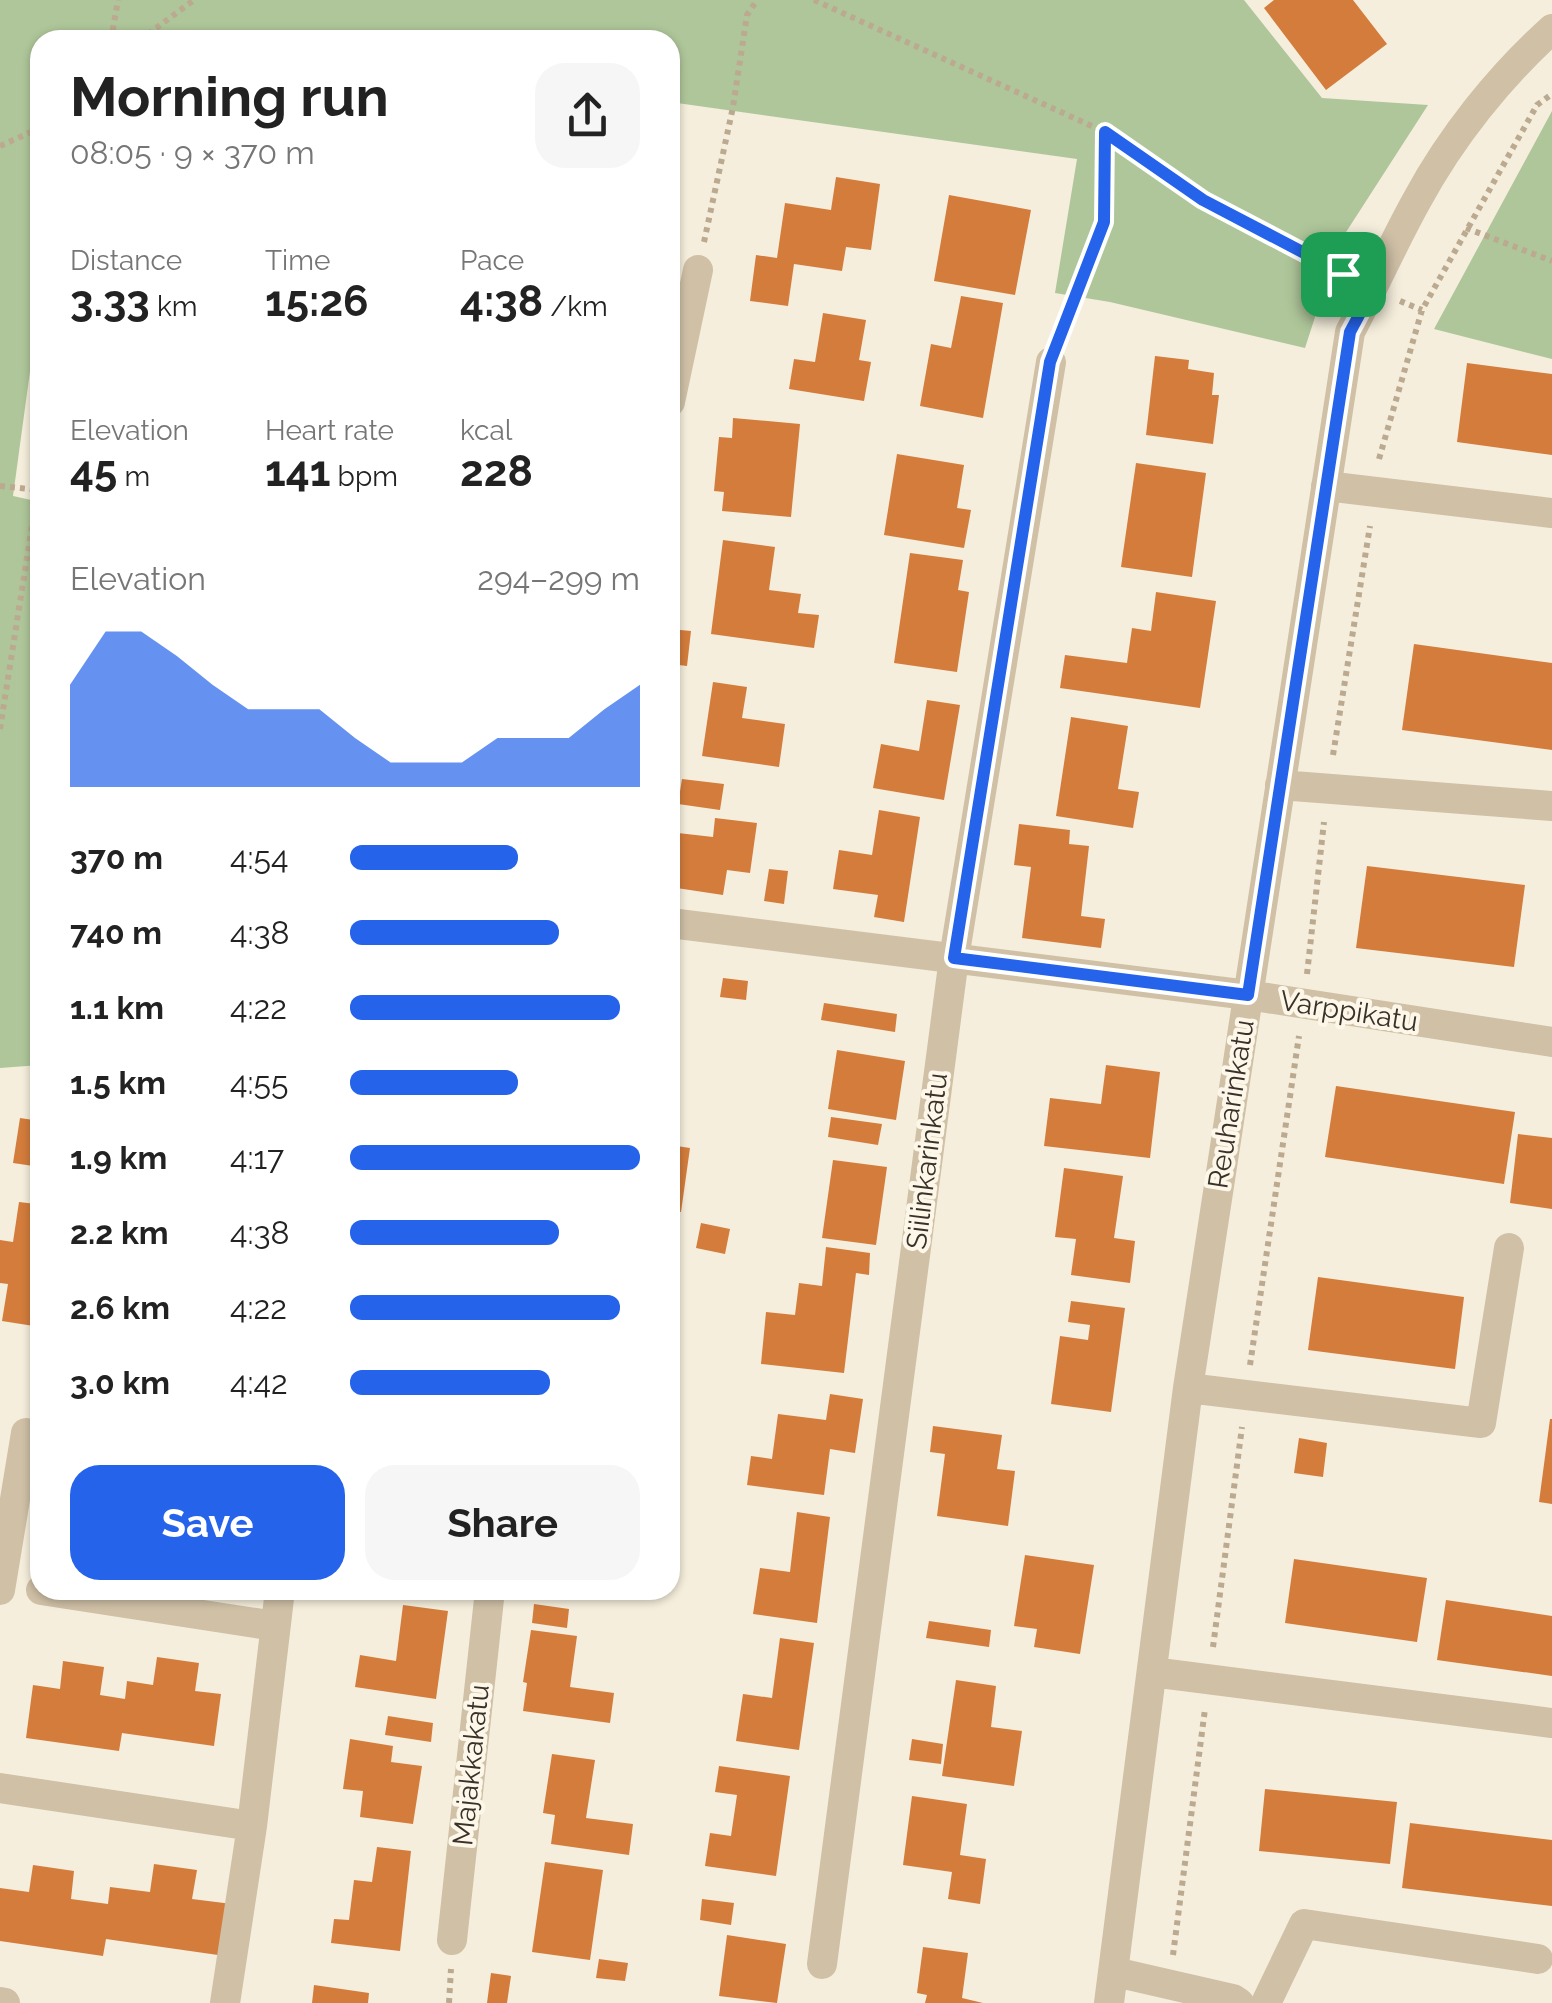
<!DOCTYPE html>
<html lang="en">
<head>
<meta charset="utf-8">
<style>
	:root { --surface:#fff; --page:#f6f6f6; --text:#222; --muted:#767676; --accent:#2563eb }
	body { margin:0; font-family:Raleway,sans-serif; background:var(--page); color:var(--text); height:100vh; display:flex; flex-direction:column; font-size:38px; white-space:nowrap }
	* { box-sizing:border-box; margin:0 }
	p { font-size:32px; color:var(--muted) }
	.icon { flex:none; width:55px; height:55px; fill:none; stroke:currentColor; stroke-width:2; stroke-linecap:round; stroke-linejoin:round }
	.map { position:relative; flex:1; overflow:hidden }
	.panel { position:absolute; left:30px; top:30px; width:650px; height:1570px; display:flex; flex-direction:column; background:var(--surface); border-radius:30px; box-shadow:0 2px 8px #0004 }
	.panel>* { flex:none }
	.pin { position:absolute; display:grid; place-items:center; width:85px; height:85px; color:#fff; margin:-42px; border-radius:20px; box-shadow:0 5px 15px #0006 }
	.round { display:grid; place-items:center; flex:none; width:105px; height:105px; border-radius:30px; background:var(--page) }
	.headline { display:flex; align-items:center; justify-content:space-between; height:170px; padding:0 40px }
	h1 { font-size:55px; font-weight:700; line-height:75px }
	.stats { display:grid; grid-template-columns:repeat(3,1fr); gap:15px; height:170px; padding:10px 40px }
	.stats div { display:grid; align-content:center }
	.stats b { font-size:42px; font-weight:700 }
	.stats small { font-size:28px; font-weight:400 }
	.stats p { font-size:28px }
	.chart { height:280px; padding:20px 40px }
	.chart p { display:flex; justify-content:space-between }
	.chart svg { width:100%; height:180px; margin-top:10px; fill:var(--accent); opacity:.7 }
	.button { display:flex; gap:20px; margin-top:auto; padding:20px 40px }
	.button a { flex:1; height:115px; border-radius:30px; background:var(--accent); color:#fff; font-size:40px; font-weight:700; line-height:115px; text-align:center }
	.button a+a { background:var(--page); color:var(--text) }
	ul { padding:0 40px; list-style:none; font-size:32px }
	li { display:grid; grid-template-columns:160px 120px 1fr; align-items:center; height:75px }
	li i { height:25px; border-radius:12px; background:var(--accent) }
	.map>svg:first-child { display:block }
</style>
</head>
<body>
<div class="map">
<svg width="1552" height="2003" viewBox="0 0 1552 2003">
	<rect width="100%" height="100%" fill="#f5eedc"/>
	<path fill="#afc69a" d="M0 0H1244L1322 98 1428 105 1339 243 1305 348 1110 302 1055 293 1077 159 670 102V40H227L76 32 75 40H40V298L13 496 40 502V1065L0 1068Z
		M1552 111V359L1434 329Z"/>
	<path fill="#d37c3c" d="M1274 0H1353L1387 44 1326 90 1264 8Z
		M836 177 880 184 871 250 846 247 842 271 794 264 788 306 750 301 756 255 777 258 785 203 831 210Z
		M949 195 1031 210 1015 295 934 281Z
		M961 296 1003 303 983 418 920 406 931 344 951 348Z
		M823 313 866 320 859 360 871 362 864 401 789 389 794 359 815 362Z
		M1155 356 1189 360 1188 369 1214 373 1212 395H1219L1213 444 1146 435Z
		M1467 363 1552 374V455L1457 442Z
		M733 418 800 424 791 517 722 511 724 492 714 491 719 437 732 438Z
		M897 454 964 465 957 508 971 510 964 548 884 535Z
		M1136 463 1206 473 1192 577 1121 567Z
		M723 540 775 547 769 590 801 594 798 613 819 615 814 648 711 634Z
		M910 553 963 560 958 590 969 592 957 672 894 663Z
		M1156 592 1216 601 1200 708 1060 688 1065 655 1127 663 1132 628 1151 631Z
		M670 629 691 631 687 666 670 664Z
		M1414 644 1552 663V750L1402 730Z
		M713 682 747 687 742 718 785 724 779 767 702 756Z
		M927 700 960 705 944 800 873 788 881 744 919 751Z
		M1071 717 1128 726 1118 789 1139 792 1133 828 1056 816Z
		M682 779 724 784 720 810 678 804Z
		M879 810 920 817 904 922 874 917 878 895 833 889 839 850 872 855Z
		M715 818 757 823 750 873 727 870 723 895 670 887 678 833 713 837Z
		M1019 824 1070 830 1069 844 1089 846 1081 916 1105 919 1101 948 1022 938 1031 867 1014 865Z
		M1367 866 1525 885 1514 967 1356 948Z
		M769 869 788 871 784 904 764 901Z
		M723 978 748 981 746 1000 720 997Z
		M824 1003 897 1014 895 1032 821 1020Z
		M837 1050 905 1061 896 1120 828 1109Z
		M1106 1065 1160 1072 1150 1158 1044 1146 1050 1098 1101 1104Z
		M1336 1086 1515 1112 1504 1184 1325 1157Z
		M831 1117 882 1124 878 1145 828 1137Z
		M20 1118 40 1121V1167L13 1163Z
		M1518 1134 1552 1138V1209L1510 1203Z
		M670 1145 690 1148 681 1212 670 1211Z
		M833 1160 887 1167 876 1245 822 1238Z
		M1064 1168 1123 1176 1114 1238 1135 1241 1130 1283 1071 1275 1076 1239 1055 1237Z
		M38 1190H40V1327L2 1321 8 1284 0 1283V1240L13 1242 19 1202 36 1204Z
		M701 1223 730 1229 725 1254 696 1248Z
		M826 1247 870 1253 869 1275 856 1273 844 1373 761 1364 766 1312 795 1315 799 1283 822 1286Z
		M1318 1277 1464 1297 1455 1369 1308 1350Z
		M1071 1301 1125 1308 1111 1412 1051 1404 1060 1336 1088 1340 1090 1325 1068 1322Z
		M830 1394 863 1399 855 1453 830 1449 824 1495 747 1485 751 1456 772 1459 778 1414 826 1420Z
		M1550 1419H1552V1504L1539 1502Z
		M933 1426 1002 1435 997 1469 1015 1471 1008 1526 937 1516 945 1454 930 1452Z
		M1299 1438 1327 1443 1323 1477 1294 1473Z
		M797 1512 830 1517 817 1623 753 1614 760 1568 790 1572Z
		M1025 1555 1094 1565 1080 1654 1034 1647 1037 1629 1014 1626Z
		M1294 1559 1427 1578 1417 1642 1285 1623Z
		M1446 1600 1552 1616V1676L1437 1660Z
		M534 1604 569 1609 567 1628 532 1623Z
		M403 1605 448 1611 436 1699 355 1687 360 1655 396 1661Z
		M929 1621 991 1630 989 1647 926 1638Z
		M531 1630 577 1636 570 1687 614 1693 610 1723 523 1711 527 1683 523 1682Z
		M780 1638 814 1643 799 1750 736 1741 743 1694 772 1698Z
		M157 1657 199 1663 195 1691 221 1694 214 1746 122 1733 119 1751 26 1738 33 1685 60 1689 63 1661 104 1667 100 1695 125 1699 127 1681 153 1685Z
		M956 1680 996 1686 991 1727 1022 1731 1014 1786 942 1776Z
		M388 1716 433 1723 431 1742 385 1735Z
		M350 1739 393 1746 391 1762 422 1766 413 1824 360 1817 363 1791 343 1789Z
		M912 1739 943 1744 941 1764 909 1760Z
		M552 1754 595 1760 586 1818 633 1824 629 1855 551 1844 555 1815 543 1813Z
		M719 1766 790 1776 776 1876 705 1866 710 1833 731 1836 737 1795 715 1792Z
		M1265 1789 1397 1802 1390 1864 1259 1851Z
		M912 1796 967 1804 960 1855 986 1859 980 1904 948 1899 952 1872 903 1865Z
		M1410 1823 1552 1840V1906L1402 1888Z
		M377 1847 411 1851 400 1951 331 1943 334 1919 349 1920 354 1880 372 1882Z
		M545 1862 603 1870 590 1960 532 1952Z
		M154 1864 197 1870 192 1899 232 1904 225 1956 106 1939 103 1956 0 1941V1888L29 1892 33 1865 74 1871 71 1899 108 1904 110 1887 150 1892Z
		M702 1899 734 1903 731 1925 700 1920Z
		M727 1935 786 1944 777 2003 719 1996Z
		M923 1947 968 1953 962 1998 983 2003H925L927 1995 917 1993Z
		M599 1959 628 1963 625 1981 596 1978Z
		M491 1973 511 1976 507 2003H487Z
		M314 1985 369 1993 368 2003H312Z"/>
	<g fill="none" stroke-linecap="round" stroke-linejoin="round">
		<path stroke="#bbaa90" stroke-width="6" stroke-dasharray="5 5" stroke-linecap="butt" d="M814 0 1105 132 1203 200 1344 274
			M111 40 118 0
			M140 40 194 0
			M0 146 40 128
			M1466 228 1552 261
			M704 242 733 107 747 15 757 0
			M1400 301 1422 310
			M1061 333 1104 222 1105 133
			M1379 459 1422 310 1537 105 1552 94
			M0 486 38 490
			M0 729 40 475
			M1333 755 1370 526
			M1307 974 1324 822
			M1250 1365 1299 1036
			M1213 1647 1242 1427
			M1173 1955 1205 1709
			M449 2003 451 1969"/>
		<path stroke="#cfc0a6" stroke-width="30" d="M670 402 698 270
			M1326 486 1552 513
			M1280 785 1552 806
			M670 923 1248 995 1552 1042
			M1188 1388 1481 1423 1509 1248
			M0 1590 26 1433
			M41 1590 275 1626
			M1152 1672 1552 1723
			M0 1788 252 1826
			M452 1940 490 1590
			M822 1964 954 958 1051 362
			M1115 1972 1233 1999 1239 2003
			M0 2002 5 2003
			M225 2003 252 1826 280 1590
			M1109 2003 1188 1388 1350 332C1373 289 1393 243 1417 200 1451 137 1499 77 1552 29
			M1266 2003 1304 1924 1538 1959"/>
	</g>
	<g fill="none" stroke-linecap="round" stroke-linejoin="round">
		<g stroke="#fff" stroke-width="20">
			<path id="route" d="M1105 132 1203 200 1373 289 1350 332 1248 995 954 958 1050 362 1104 222Z"/>
		</g>
		<use href="#route" stroke="#2563eb" stroke-width="12"/>
	</g>
	<g text-anchor="middle" dominant-baseline="central" stroke-width="8" stroke-linejoin="round" paint-order="stroke">
		<g font-size="28" fill="#3a3128" stroke="#fcf7e9">
			<text transform="translate(1349 1011) rotate(9)">Varppikatu</text>
			<text transform="translate(1231 1104) rotate(-81)">Reuharinkatu</text>
			<text transform="translate(927 1161) rotate(-83)">Siilinkarinkatu</text>
			<text transform="translate(471 1765) rotate(-84)">Majakkakatu</text>
		</g>
	</g>
</svg>
<div class="pin" style="left:1343px;top:274px;background:#1e9e55"><svg class="icon" aria-label="arrive" viewBox="0 0 24 24"><path d="M6 21V4h12l-3 4 3 4H6"/></svg></div>
<section class="panel">
<div class="headline"><div><h1>Morning run</h1><p>08:05 · 9 × 370 m</p></div><a class="round"><svg class="icon" aria-label="share" viewBox="0 0 24 24"><path d="M12 15V3M7 8l5-5 5 5M5 13v7h14v-7"/></svg></a></div>
<div class="stats">
<div><p>Distance</p><b>3.33<small> km</small></b></div>
<div><p>Time</p><b>15:26</b></div>
<div><p>Pace</p><b>4:38<small> /km</small></b></div>
</div>
<div class="stats">
<div><p>Elevation</p><b>45<small> m</small></b></div>
<div><p>Heart rate</p><b>141<small> bpm</small></b></div>
<div><p>kcal</p><b>228</b></div>
</div>
<div class="chart"><p><span>Elevation</span>294–299 m</p>
<svg viewBox="0 0 160 44" preserveAspectRatio="none"><path d="M0 44V19L10 6L20 6L30 12L40 19L50 25L60 25L70 25L80 32L90 38L100 38L110 38L120 32L130 32L140 32L150 25L160 19V44z"/></svg>
</div>
<ul>
<li><b>370 m</b>4:54<i style="width:58%"></i></li>
<li><b>740 m</b>4:38<i style="width:72%"></i></li>
<li><b>1.1 km</b>4:22<i style="width:93%"></i></li>
<li><b>1.5 km</b>4:55<i style="width:58%"></i></li>
<li><b>1.9 km</b>4:17<i style="width:100%"></i></li>
<li><b>2.2 km</b>4:38<i style="width:72%"></i></li>
<li><b>2.6 km</b>4:22<i style="width:93%"></i></li>
<li><b>3.0 km</b>4:42<i style="width:69%"></i></li>
</ul>
<div class="button"><a>Save</a><a>Share</a></div>
</section>
</div>
</body>
</html>
